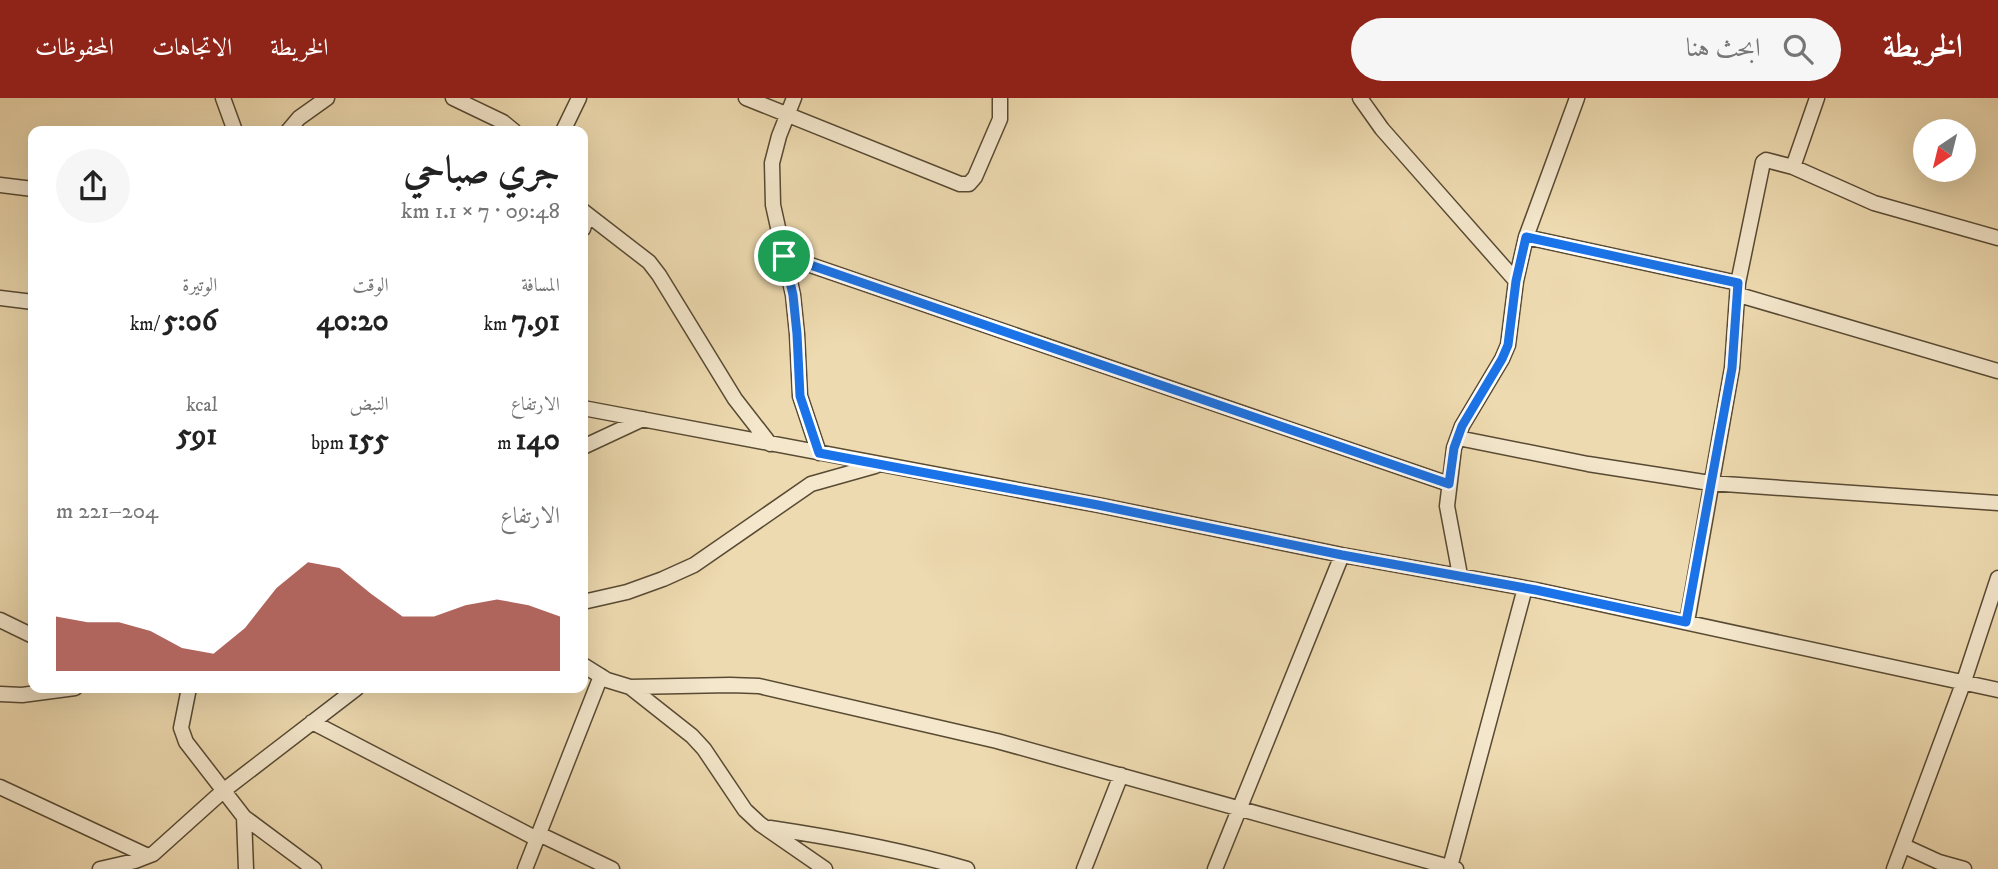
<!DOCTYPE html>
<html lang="ar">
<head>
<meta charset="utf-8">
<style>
	:root { --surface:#fff; --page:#f6f6f6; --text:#222; --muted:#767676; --accent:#8f2418 }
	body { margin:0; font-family:"IM FELL DW Pica",Amiri,serif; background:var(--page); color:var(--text); direction:rtl; height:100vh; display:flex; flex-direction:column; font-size:26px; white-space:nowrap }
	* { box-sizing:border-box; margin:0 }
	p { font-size:23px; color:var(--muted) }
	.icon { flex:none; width:38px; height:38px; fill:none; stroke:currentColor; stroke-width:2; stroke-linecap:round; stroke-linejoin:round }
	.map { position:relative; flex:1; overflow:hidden; direction:ltr }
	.details { position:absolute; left:28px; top:28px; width:560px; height:567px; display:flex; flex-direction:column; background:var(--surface); border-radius:14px; box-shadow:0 7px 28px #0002; direction:rtl }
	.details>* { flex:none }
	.needle { width:46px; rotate:215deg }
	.controls { position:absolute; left:1913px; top:21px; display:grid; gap:14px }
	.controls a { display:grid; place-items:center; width:63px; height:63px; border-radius:50%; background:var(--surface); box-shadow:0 7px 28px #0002; font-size:35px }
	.pin { position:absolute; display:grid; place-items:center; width:60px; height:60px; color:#fff; margin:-30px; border:4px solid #fff; border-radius:50%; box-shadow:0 2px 7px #0007 }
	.round { display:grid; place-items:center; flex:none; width:74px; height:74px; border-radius:37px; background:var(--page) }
	.summary { display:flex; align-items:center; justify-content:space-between; height:119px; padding:0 28px }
	h1 { font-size:38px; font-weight:700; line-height:52px }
	.metrics { display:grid; grid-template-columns:repeat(3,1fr); gap:10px; height:119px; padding:7px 28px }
	.metrics div { display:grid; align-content:center }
	.metrics b { font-size:30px; font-weight:700 }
	.metrics small { font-size:19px; font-weight:400 }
	.metrics p { font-size:19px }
	.chart { height:196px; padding:14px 28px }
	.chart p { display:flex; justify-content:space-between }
	.chart svg { width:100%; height:126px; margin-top:7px; fill:var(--accent); opacity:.7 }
	header { display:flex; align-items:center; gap:42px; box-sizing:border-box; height:98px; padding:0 35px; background:var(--accent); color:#fff }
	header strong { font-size:33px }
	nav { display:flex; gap:38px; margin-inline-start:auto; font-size:24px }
	.search { width:490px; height:63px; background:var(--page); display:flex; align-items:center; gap:18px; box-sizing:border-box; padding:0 24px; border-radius:38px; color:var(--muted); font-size:26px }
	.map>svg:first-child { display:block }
</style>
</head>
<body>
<header>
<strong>الخريطة</strong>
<div class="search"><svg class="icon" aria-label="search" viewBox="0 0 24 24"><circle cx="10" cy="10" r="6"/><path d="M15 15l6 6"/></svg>ابحث هنا</div>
<nav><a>الخريطة</a><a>الاتجاهات</a><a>المحفوظات</a></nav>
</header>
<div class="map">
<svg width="1998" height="771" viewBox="0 0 1998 771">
	<rect width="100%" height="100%" fill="#eedab0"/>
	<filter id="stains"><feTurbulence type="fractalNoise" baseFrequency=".00286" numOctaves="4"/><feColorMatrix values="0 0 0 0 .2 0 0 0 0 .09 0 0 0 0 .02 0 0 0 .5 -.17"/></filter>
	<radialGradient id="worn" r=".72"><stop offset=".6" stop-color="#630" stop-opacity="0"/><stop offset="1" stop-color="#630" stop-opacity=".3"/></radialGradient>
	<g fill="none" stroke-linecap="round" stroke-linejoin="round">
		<g stroke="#584a33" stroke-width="17">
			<path id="street" d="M223 0 235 33
				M453 0 503 24 514 33
				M746 0 960 86H969L975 79 1000 21V0
				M794 0 779 38 772 65 773 107 793 197 797 236 800 298 819 355
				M1360 0 1382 31 1516 183
				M288 33 299 20 327 0
				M563 33 579 0
				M1793 69 1817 0
				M0 87 33 91
				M583 113 649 164 659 177 735 301 770 346
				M583 131 587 117
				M1526 139 1738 185
				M784 158 1449 386
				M1739 197 1998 273
				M0 200 33 204
				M583 310 1098 407 1342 457 1536 492 1998 592
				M1458 340 1588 366 1710 385 1998 405
				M583 349 643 321
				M1460 477 1447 408 1454 350 1462 328 1502 261 1508 247 1516 183 1526 139 1577 0
				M583 504 627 494 663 481 694 467 811 386 875 368
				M0 522 33 538
				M1687 524 1732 270 1738 185 1763 64 1766 62 1793 69 1874 105 1998 140
				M583 567 607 582 630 589 730 587 759 588 997 643 1456 771
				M630 589 692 638 704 651 745 712 760 726 825 771
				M189 590 181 630 186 644 244 719 314 771
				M0 596 22 597 75 590
				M312 624 537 741
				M0 689 148 758
				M244 719 246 771
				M770 730C837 740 902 752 967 771
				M539 736 612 771
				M1904 748 1939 764 1964 771
				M1450 769 1525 490
				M100 771 135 763 153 756 223 693 357 590
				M525 771 601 578
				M1084 771 1121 677
				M1215 771 1342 457
				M1894 771 1964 583 1998 480"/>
		</g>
		<use href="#street" stroke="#f4e7cc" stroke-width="14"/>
	</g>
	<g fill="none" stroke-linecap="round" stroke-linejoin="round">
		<g stroke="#fff" stroke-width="14">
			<path id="route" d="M1526 139 1738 185 1732 270 1686 524 1536 492 1342 457 1098 407 819 355 800 298 797 236 793 197 784 158 1449 386 1454 350 1462 328 1502 261 1508 247 1516 183Z"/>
		</g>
		<use href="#route" stroke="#1a73e8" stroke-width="9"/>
	</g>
	<rect width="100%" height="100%" filter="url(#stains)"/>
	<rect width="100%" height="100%" fill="url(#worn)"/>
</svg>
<div class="controls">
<a><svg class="needle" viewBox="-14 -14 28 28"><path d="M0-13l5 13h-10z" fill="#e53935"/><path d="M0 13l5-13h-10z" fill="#767676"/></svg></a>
</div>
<div class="pin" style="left:784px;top:158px;background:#1e9e55"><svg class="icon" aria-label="arrive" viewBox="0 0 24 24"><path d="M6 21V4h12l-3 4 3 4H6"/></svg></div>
<section class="details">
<div class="summary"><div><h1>جري صباحي</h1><p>09:48 · 7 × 1.1 km</p></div><a class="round"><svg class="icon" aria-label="share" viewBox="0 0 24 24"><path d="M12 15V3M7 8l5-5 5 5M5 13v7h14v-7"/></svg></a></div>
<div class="metrics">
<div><p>المسافة</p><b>7.91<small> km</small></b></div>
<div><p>الوقت</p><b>40:20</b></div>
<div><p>الوتيرة</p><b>5:06<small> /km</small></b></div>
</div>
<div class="metrics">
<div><p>الارتفاع</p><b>140<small> m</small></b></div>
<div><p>النبض</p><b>155<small> bpm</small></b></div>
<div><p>kcal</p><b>591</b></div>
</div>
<div class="chart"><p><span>الارتفاع</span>204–221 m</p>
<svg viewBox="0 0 160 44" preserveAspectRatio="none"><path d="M0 44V25L10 27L20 27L30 30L40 36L50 38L60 29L70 15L80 6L90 8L100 17L110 25L120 25L130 21L140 19L150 21L160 25V44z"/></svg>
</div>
</section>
</div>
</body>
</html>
